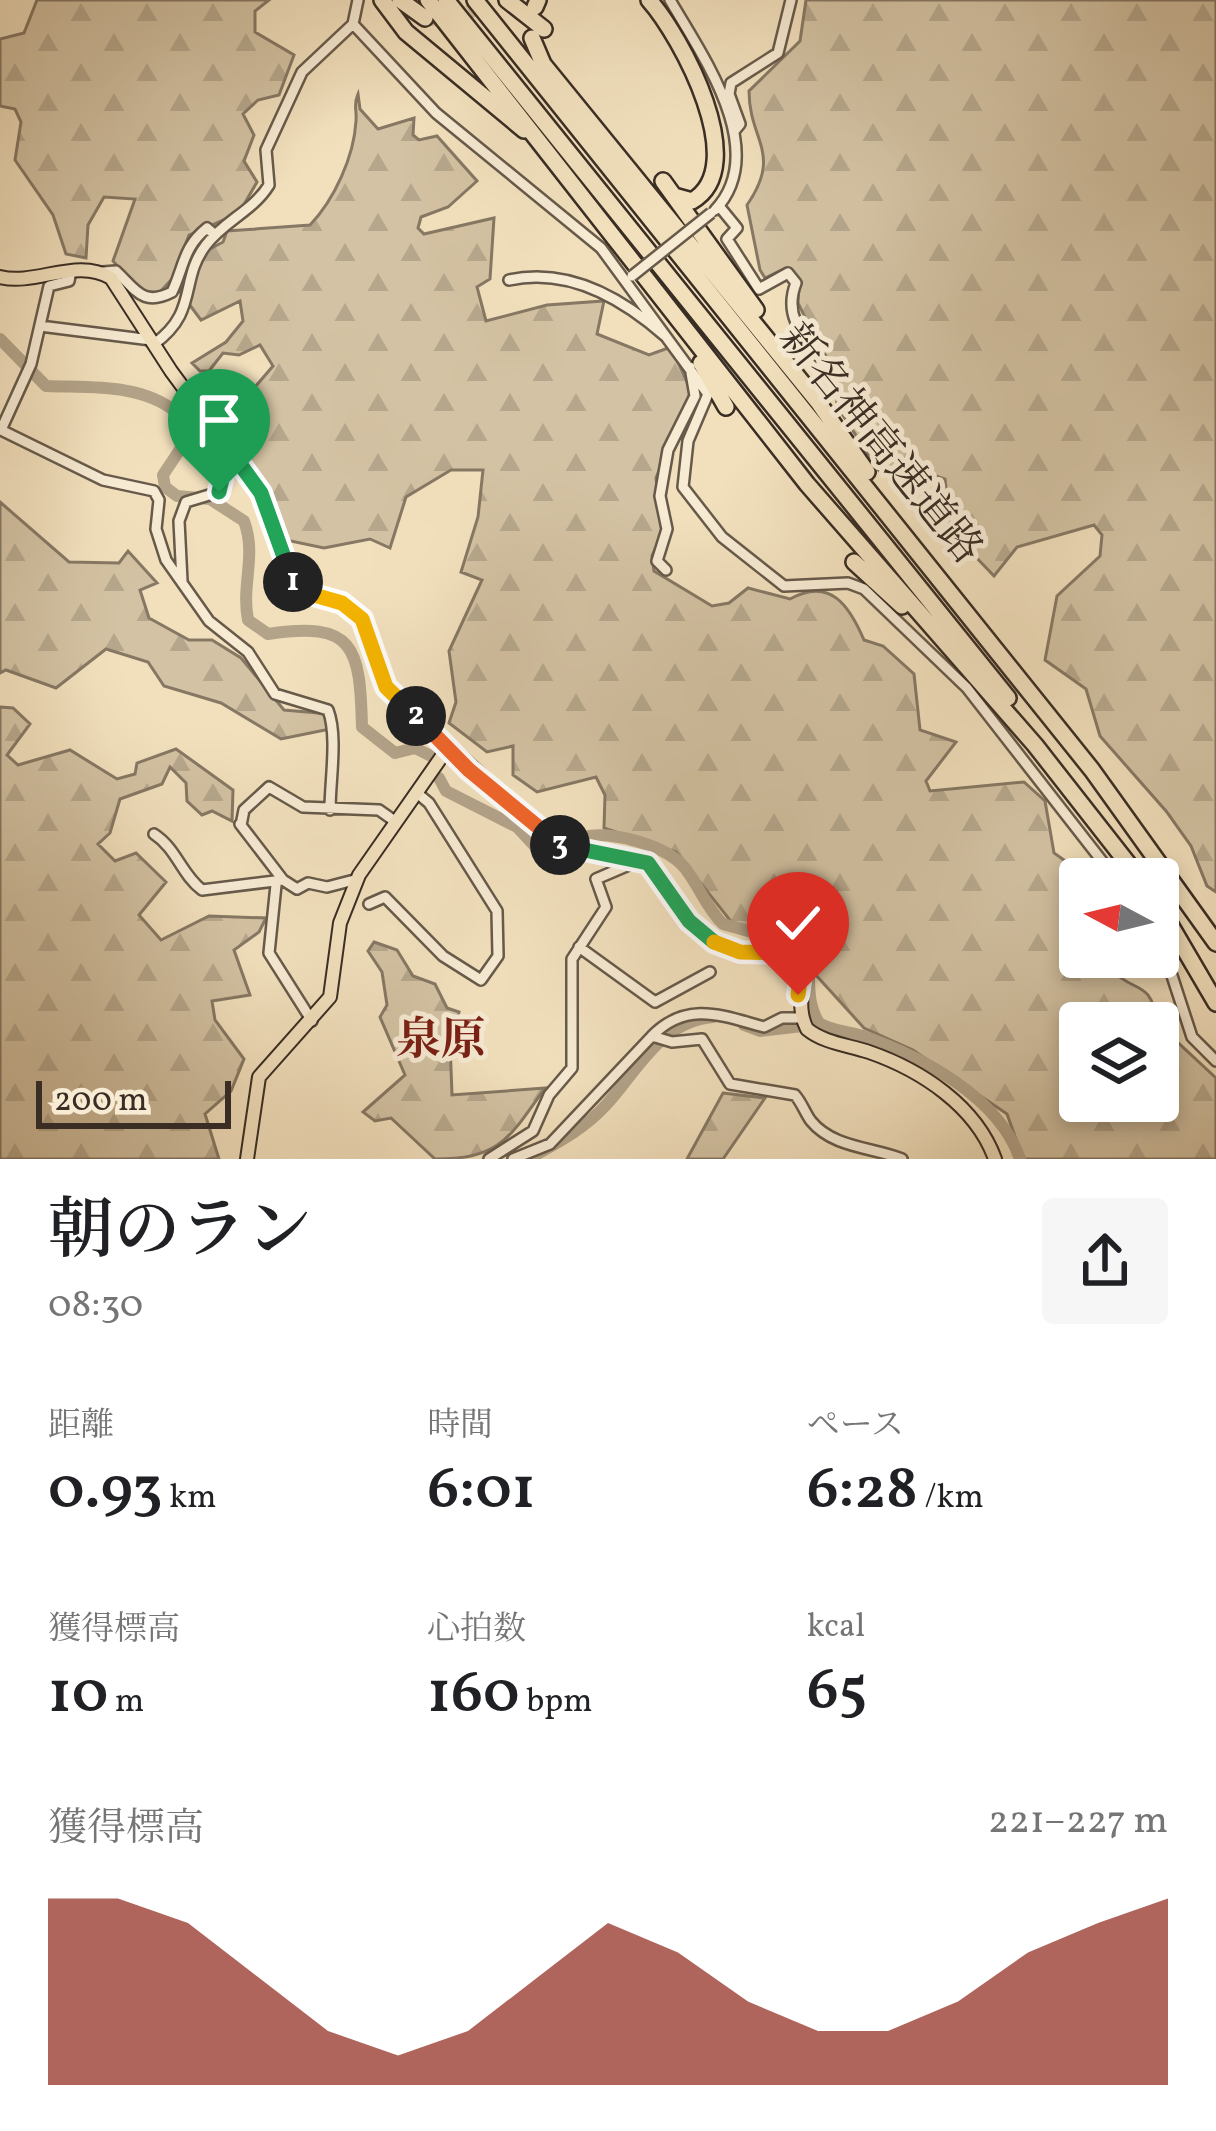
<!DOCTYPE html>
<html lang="ja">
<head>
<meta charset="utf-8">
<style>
	:root { --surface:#fff; --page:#f6f6f6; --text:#202124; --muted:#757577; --accent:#8f2418 }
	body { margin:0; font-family:Vollkorn,"Noto Serif JP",serif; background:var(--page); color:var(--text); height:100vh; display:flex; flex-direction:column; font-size:45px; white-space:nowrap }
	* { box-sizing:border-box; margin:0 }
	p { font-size:39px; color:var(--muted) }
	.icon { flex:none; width:66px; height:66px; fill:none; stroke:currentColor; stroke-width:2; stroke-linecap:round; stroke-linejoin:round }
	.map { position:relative; height:1159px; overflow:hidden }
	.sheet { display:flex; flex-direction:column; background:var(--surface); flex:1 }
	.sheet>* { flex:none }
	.needle { width:78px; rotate:277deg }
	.controls { position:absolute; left:1059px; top:858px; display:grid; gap:24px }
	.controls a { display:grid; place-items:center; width:120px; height:120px; border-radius:12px; background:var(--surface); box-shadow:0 6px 18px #0003; font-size:60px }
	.scale { position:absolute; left:36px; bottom:30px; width:195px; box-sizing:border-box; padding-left:12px; border:6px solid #392d24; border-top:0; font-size:33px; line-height:42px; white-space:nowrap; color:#392d24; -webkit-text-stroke:9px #f7ebd4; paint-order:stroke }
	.pin { position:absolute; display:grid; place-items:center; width:102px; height:102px; color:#fff; margin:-123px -51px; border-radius:50% 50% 50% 0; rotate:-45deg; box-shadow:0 0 12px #0007 }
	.pin .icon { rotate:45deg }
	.km { position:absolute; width:60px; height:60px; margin:-30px; border-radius:50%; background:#222; color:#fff; font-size:33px; line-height:60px; text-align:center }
	.round { display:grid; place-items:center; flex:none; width:126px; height:126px; border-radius:12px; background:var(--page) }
	.overview { display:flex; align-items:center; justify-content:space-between; height:204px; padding:0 48px }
	h1 { font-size:66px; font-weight:600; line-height:90px }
	.metrics { display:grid; grid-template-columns:repeat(3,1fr); gap:18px; height:204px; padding:12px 48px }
	.metrics div { display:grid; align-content:center }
	.metrics b { font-size:60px; font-weight:600 }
	.metrics small { font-size:33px; font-weight:400 }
	.metrics p { font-size:33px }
	.chart { height:336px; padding:24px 48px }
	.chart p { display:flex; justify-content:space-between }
	.chart svg { width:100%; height:216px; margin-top:12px; fill:var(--accent); opacity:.7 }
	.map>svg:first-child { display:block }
</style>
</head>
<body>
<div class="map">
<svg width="1216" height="1159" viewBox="0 0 1216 1159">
	<defs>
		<pattern id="forest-firs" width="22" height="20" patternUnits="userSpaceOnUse" patternTransform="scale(3)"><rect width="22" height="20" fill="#d3c2a3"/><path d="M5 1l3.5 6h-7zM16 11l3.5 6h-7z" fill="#b6a78c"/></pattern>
	</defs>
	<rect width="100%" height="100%" fill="#f2e0bd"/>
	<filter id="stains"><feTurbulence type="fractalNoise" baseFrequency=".00167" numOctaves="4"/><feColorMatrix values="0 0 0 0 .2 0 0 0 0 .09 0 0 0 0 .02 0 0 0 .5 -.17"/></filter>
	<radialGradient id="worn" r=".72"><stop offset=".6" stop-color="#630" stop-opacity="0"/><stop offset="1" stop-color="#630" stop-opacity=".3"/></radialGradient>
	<path fill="url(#forest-firs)" stroke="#867864" stroke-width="3" d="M37 0H269L255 11V32L294 55 279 95 258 100 243 114 254 135 244 161 257 182 239 213 189 235 172 279 159 293 139 290 113 261 135 199 104 197 88 225 86 258 66 254 53 215 15 160 21 122 15 109 0 106V39L24 33Z
		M806 0H1216V892L1207 886 1191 846 1166 811 1100 736 1086 689 1045 660 1057 596 1100 556 1102 535 1094 525 1017 547 994 576 972 553 952 543 945 479 910 467 879 471 837 406 836 381 798 303 799 279 786 268 765 278 760 270 747 205C783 153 749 141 749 91L800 41Z
		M358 94 360 109 378 129 414 118 413 135 419 140 437 136 477 181 448 207 421 217 418 228 424 234 494 218 490 279 477 287 486 321 547 305 604 301 597 334 649 355 671 347 691 391 656 478 662 534 652 556 654 571 712 606 729 603 748 588 790 599C830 577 849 605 864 640L883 646 914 674 920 730 956 742 926 781 930 791 1024 782 1045 801 1054 853 1081 872 1076 883 1080 957H1110L1109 968C1137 996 1149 977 1158 1023H1080V1101H1158V1024L1216 1078V1159H1023L1007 1114 913 1050 864 1028 815 974 809 942 733 924 676 852 604 828 605 795 596 777 537 792 513 775V746L487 752 449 723 456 702 449 651 482 580 461 572 478 517 483 470H451L406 497 390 548 370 539 324 548 281 539 265 490 211 409 237 408 273 366 260 345 239 355 223 353 209 371H200L192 363 226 342 243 321 240 301 201 320 180 292 193 258 223 242 227 231 310 225C334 200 354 157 356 121 357 109 353 105 358 94Z
		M0 502 69 562 119 563 128 551 157 583 140 590 149 618 189 640H212L241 658 284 710 330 714V729L281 739 221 703 164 686 148 662 106 649 56 688 6 670 0 673Z
		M0 707 13 708 30 724 7 755 18 765 70 750 117 779 135 774 137 763 176 749 233 790 232 821 212 811 202 815 187 801 186 783 170 767 162 784 120 799 110 833 98 844 115 861 136 853 166 882 139 915 161 940 209 916 266 918 259 932 234 950 250 995 212 1001 215 1020 244 1059 231 1091 205 1114 219 1159H0Z
		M374 942 397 950 413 976 435 984 447 1008 459 1012 450 1042 452 1095 545 1088C509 1138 501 1159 435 1159L391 1118 375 1121 363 1112 405 1075 380 1017 387 1005 382 972 368 951Z
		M723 1093 765 1098 723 1159H687Z"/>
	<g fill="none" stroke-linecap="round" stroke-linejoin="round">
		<path stroke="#b3a389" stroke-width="12" d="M0 339 46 386C88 388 141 383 176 412L181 448 163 475 165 487 177 496 210 499 244 521C257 556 241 584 248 620L268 634C354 621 360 646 362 727L395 753 415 748 433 757
			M439 778 446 791 517 827 544 856 570 860 583 837C611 831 664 844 684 867 699 885 706 908 723 924L802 946C816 965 801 993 819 1023 832 1031 848 1031 863 1036 922 1057 999 1097 1020 1159
			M744 1025 760 1031 811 1025
			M528 1159C557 1143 583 1130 606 1105 639 1069 660 1022 713 1017"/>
		<path stroke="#cdbc9e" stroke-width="15" stroke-dasharray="15 8" stroke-linecap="butt" d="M425 18 457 19 488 0"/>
		<g stroke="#675a4a" stroke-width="14">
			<path id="minor" d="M670 0C702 55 771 151 715 210
				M353 24 436 113 601 248 708 394 688 441 683 487 722 537 784 586 848 583 864 589 967 688 1116 879
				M735 130 740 124 729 94 731 83 778 53 791 0
				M719 206 737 228 727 239 759 289 788 273 796 283C781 321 810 342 831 372
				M71 271 69 281 49 286 31 364 1 430 103 480 154 491 159 500 156 529 166 560 209 621 248 652 275 694 328 710C338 736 330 780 330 810
				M103 272 116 271C136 290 143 307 172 292 184 267 183 247 207 228L215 235
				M509 280C568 267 622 298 665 336
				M40 326 151 340
				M154 344C199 312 179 280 206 245 224 221 253 211 269 185L266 150 302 72 353 24 358 0
				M666 570 657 561 667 529 660 496 668 450 695 396 690 367
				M182 581 179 521 186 502 219 492 229 449
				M240 824 283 880
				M241 825 244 810 269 787 303 807 379 810 396 822
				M154 834C177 849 181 874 202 890L283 880 297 889 308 883 327 887 358 879
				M276 885 269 953 312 1021
				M369 904 385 897 443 956 481 980 498 956 497 911 429 803 417 793
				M1158 933 1192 1037 1216 1061
				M579 947 655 1002 710 972
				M652 1036C687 1000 723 1016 764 1027L782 1018H801
				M489 1159 533 1131 549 1095 572 1068V959L606 907 596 879 631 864
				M513 1159 550 1144 652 1036 672 1042 702 1039 730 1084 795 1095C802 1103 805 1113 811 1121 833 1148 872 1147 902 1159"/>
		</g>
		<g stroke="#392d24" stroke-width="16">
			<path id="major" d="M0 277C36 286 77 257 111 278L171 371 261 493 289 578 306 593 342 603 362 619 386 687 551 840 587 854 648 863C678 892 690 942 736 952 756 956 775 949 795 953 811 976 793 1002 807 1029 824 1043 848 1045 869 1052 921 1070 976 1106 995 1159
				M247 1159 259 1077 330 997 340 923 359 875 447 749"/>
		</g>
		<g stroke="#392d24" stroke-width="20">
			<path id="highway" d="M382 0 406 32 524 130
				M400 0 425 18
				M428 0 807 484 1035 745 1140 879
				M446 0 1008 698
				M475 0 1092 770 1216 943
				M507 0 544 29
				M649 0C681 36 752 167 692 201L674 196
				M535 7 538 0
				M532 38 543 64 818 402 867 472
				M663 181 756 310
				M701 363 726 407
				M854 562 902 606
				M1158 904 1216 1003"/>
		</g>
		<use href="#minor" stroke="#f7ebd4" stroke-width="9"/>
		<use href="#major" stroke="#f2e0bd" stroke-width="12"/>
		<use href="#highway" stroke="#f2e0bd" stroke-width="15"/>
		<g stroke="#675a4a" stroke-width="14" stroke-linecap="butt">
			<path id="minor-bridge" d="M632 276 711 213"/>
		</g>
		<use href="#minor-bridge" stroke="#f7ebd4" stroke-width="9"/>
	</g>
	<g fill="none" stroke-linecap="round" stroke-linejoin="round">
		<g stroke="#fff" stroke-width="24">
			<path id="split-1" d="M219 492 229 449 261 493 293 582"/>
		</g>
		<g stroke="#fff" stroke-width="24">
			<path id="split-2" d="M293 582 307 593 342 603 362 619 386 687 416 716"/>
		</g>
		<g stroke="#fff" stroke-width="24">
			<path id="split-3" d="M416 716 469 770 560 845"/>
		</g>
		<g stroke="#fff" stroke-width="24">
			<path id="split-4" d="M560 845 648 863 689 921 714 942"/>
		</g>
		<g stroke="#fff" stroke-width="24">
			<path id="split-5" d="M714 942 740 952 795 953 802 967 798 995"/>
		</g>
		<use href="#split-1" stroke="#22a559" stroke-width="15"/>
		<use href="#split-2" stroke="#f5b400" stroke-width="15"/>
		<use href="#split-3" stroke="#f0652b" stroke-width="15"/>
		<use href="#split-4" stroke="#22a559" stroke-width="15"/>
		<use href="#split-5" stroke="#f5b400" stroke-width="15"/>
	</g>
	<g text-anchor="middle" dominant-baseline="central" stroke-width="10" stroke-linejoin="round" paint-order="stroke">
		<g font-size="42" fill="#392d24" stroke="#f7ebd4">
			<text transform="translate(879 445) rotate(51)">新名神高速道路</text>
		</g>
		<g font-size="45" font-weight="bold" fill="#7a1f14" stroke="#f7ebd4">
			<text x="441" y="1042">泉原</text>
		</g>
	</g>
	<rect width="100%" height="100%" filter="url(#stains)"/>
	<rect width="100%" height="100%" fill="url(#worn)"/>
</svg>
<div class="controls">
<a><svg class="needle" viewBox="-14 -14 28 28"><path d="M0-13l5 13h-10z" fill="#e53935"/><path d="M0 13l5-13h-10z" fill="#757577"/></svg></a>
<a><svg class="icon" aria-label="layers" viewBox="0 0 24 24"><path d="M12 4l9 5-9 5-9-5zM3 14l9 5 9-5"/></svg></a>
</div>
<div class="scale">200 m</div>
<div class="pin" style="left:219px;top:492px;background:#1e9e55"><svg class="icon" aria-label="arrive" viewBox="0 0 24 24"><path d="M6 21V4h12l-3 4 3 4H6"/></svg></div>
<div class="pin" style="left:798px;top:995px;background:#d93025"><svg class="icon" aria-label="check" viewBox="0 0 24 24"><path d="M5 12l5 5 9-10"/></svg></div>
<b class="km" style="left:293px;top:582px">1</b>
<b class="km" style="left:416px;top:716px">2</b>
<b class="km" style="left:560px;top:845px">3</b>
</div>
<section class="sheet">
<div class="overview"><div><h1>朝のラン</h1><p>08:30</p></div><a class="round"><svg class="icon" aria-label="share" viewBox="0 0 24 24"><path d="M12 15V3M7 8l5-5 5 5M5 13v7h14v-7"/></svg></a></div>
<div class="metrics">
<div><p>距離</p><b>0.93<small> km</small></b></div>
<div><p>時間</p><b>6:01</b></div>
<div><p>ペース</p><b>6:28<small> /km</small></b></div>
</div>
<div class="metrics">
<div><p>獲得標高</p><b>10<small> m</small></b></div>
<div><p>心拍数</p><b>160<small> bpm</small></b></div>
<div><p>kcal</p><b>65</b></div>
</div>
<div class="chart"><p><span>獲得標高</span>221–227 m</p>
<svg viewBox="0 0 160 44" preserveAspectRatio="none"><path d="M0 44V6L10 6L20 11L30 22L40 33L50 38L60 33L70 22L80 11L90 17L100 27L110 33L120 33L130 27L140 17L150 11L160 6V44z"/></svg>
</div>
</section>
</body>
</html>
